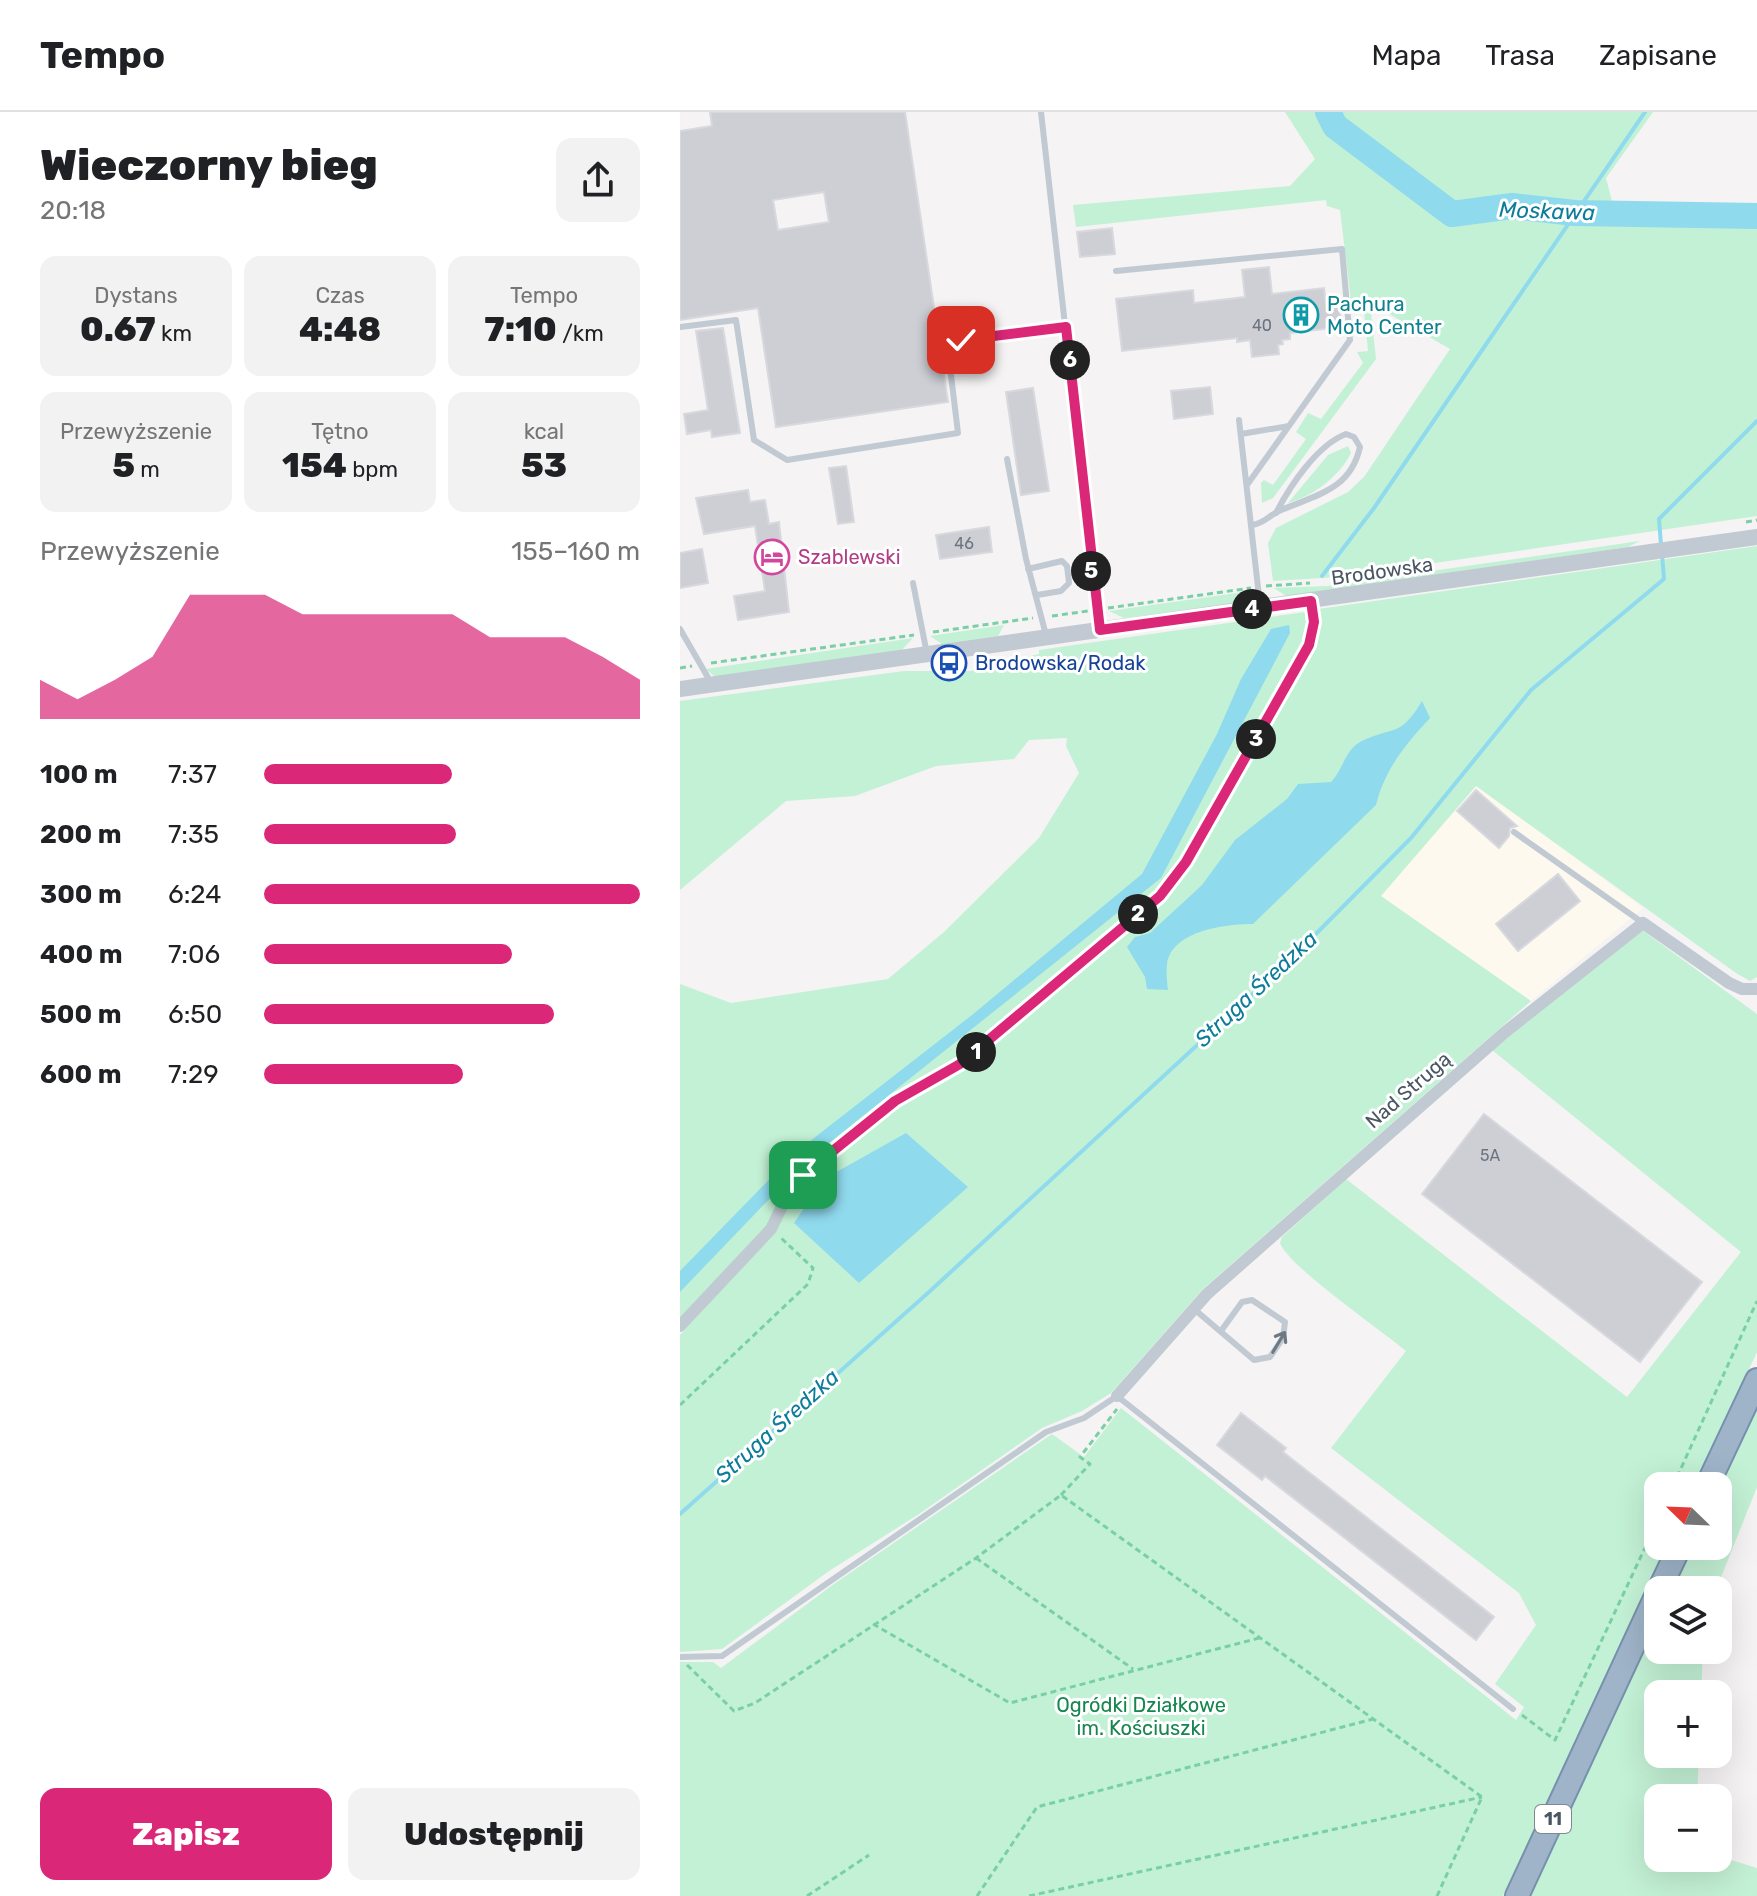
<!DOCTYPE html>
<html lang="pl">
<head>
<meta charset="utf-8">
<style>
	:root { --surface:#fff; --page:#f2f2f2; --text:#202124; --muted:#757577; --line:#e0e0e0; --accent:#db2777 }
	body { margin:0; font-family:Rubik,sans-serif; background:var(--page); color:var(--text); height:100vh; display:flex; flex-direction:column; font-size:30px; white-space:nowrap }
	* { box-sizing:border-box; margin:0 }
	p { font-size:26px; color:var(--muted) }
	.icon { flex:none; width:44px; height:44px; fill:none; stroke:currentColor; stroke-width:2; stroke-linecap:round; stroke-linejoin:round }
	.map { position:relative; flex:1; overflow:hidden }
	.side { display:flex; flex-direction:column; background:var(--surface); width:680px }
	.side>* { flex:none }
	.needle { width:52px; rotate:293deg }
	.tools { position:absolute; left:964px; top:1360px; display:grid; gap:16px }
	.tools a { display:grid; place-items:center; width:88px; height:88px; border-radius:16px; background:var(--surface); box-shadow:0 8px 32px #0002; font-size:40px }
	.pin { position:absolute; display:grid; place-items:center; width:68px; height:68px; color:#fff; margin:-34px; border-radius:16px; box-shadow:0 4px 12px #0006 }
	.km { position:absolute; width:40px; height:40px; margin:-20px; border-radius:50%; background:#222; color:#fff; font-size:22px; line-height:40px; text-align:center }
	.round { display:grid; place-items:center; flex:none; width:84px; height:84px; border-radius:16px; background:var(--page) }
	.summary { display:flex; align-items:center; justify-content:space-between; height:136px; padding:0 40px }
	h1 { font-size:44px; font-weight:800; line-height:60px }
	.metrics { display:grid; grid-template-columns:repeat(3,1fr); gap:12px; height:136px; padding:8px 40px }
	.metrics div { display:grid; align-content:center; border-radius:16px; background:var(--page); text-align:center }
	.metrics b { font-size:34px; font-weight:800 }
	.metrics small { font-size:22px; font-weight:400 }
	.metrics p { font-size:22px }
	.chart { height:224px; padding:16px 40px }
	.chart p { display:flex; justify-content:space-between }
	.chart svg { width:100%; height:144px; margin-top:8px; fill:var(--accent); opacity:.7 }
	.button { display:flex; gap:16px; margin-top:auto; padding:16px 40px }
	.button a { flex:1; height:92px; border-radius:16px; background:var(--accent); color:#fff; font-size:32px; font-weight:800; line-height:92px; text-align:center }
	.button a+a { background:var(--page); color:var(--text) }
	ul { padding:0 40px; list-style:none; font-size:26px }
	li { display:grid; grid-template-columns:128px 96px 1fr; align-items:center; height:60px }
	li i { height:20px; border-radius:10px; background:var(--accent) }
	header { display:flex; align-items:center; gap:48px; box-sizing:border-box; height:112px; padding:0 40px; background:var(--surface); border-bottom:2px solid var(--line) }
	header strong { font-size:38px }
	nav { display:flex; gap:44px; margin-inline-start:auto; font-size:28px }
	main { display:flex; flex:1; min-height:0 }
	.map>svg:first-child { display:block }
</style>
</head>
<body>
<header>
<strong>Tempo</strong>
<nav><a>Mapa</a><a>Trasa</a><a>Zapisane</a></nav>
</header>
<main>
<section class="side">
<div class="summary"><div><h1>Wieczorny bieg</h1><p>20:18</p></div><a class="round"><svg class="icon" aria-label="share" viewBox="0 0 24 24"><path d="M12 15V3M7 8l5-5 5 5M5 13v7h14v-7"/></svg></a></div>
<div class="metrics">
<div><p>Dystans</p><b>0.67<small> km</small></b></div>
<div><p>Czas</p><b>4:48</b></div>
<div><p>Tempo</p><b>7:10<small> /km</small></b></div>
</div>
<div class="metrics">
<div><p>Przewyższenie</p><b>5<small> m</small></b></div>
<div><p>Tętno</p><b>154<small> bpm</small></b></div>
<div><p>kcal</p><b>53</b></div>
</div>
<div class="chart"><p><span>Przewyższenie</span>155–160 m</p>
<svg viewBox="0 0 160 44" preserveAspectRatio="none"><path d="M0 44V32L10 38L20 32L30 25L40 6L50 6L60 6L70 12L80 12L90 12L100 12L110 12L120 19L130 19L140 19L150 25L160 32V44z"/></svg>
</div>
<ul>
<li><b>100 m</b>7:37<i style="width:50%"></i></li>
<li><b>200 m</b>7:35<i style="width:51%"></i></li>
<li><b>300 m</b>6:24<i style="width:100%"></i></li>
<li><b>400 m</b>7:06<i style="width:66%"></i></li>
<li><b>500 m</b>6:50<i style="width:77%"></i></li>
<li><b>600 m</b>7:29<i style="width:53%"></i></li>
</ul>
<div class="button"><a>Zapisz</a><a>Udostępnij</a></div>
</section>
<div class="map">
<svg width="1077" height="1784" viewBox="0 0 1077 1784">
	<rect width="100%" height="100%" fill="#f5f3f3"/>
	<path fill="#fdf9ef" d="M796 674 963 796 851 889 701 784Z"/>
	<path fill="#c3f1d5" d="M605 0H973L926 66 933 93 1077 95V404L658 465 593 469 588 431 596 416 668 380 684 365 770 237 690 191 696 247 593 386 582 391 581 371 584 368 593 373 626 327 616 320 628 301 641 307 683 251 677 240 688 239 683 189H671L660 98 647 94 646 88 396 115 393 93 610 74 635 47Z
		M668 334 671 341C659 365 633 384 608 391L648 343Z
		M960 429 948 435 606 484 594 476 647 474Z
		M1077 434V865L1070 869 1056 861 796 674 701 784 851 889 523 1177 431 1281 402 1299 362 1316 239 1402 149 1459 42 1537 0 1540V1223L98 1115 109 1090 127 1067 218 992 243 980 483 787 634 534 640 513 639 497Z
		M571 479 569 486 560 490 444 506 429 499Z
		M625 500 627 519 604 567 503 748 479 779 277 947 145 1040 88 1114 0 1206V872L51 891 208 867 264 820 359 726 399 661 386 634 387 626 349 628 334 647 256 654 175 684 106 689 0 778V589L224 559H291L359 542V538Z
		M324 513 318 524 262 532 250 524Z
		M233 526 221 539 35 565 26 557Z
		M962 818 1077 902V1240L1015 1374H978V1434H987L823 1784H0V1550H33L41 1556 154 1472 372 1322 404 1345 441 1296 836 1608 844 1595 815 1572 856 1513 839 1481 651 1336 726 1239C701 1218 608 1154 600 1131L602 1125 666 1067 947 1285 1061 1140 812 938Z
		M1077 1295V1375L1036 1478H993L1013 1434H1038V1380Z
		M978 1509V1538H1023L1021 1582H978V1642H1019L1017 1686H978V1746L1038 1744 1077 1756V1784H851Z"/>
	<path fill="#90daee" d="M609 513 610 521 481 766 124 1051 0 1180V1159L116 1040 292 903 462 762 537 622 561 567 591 517Z
		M742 589 750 606C725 633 705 657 696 693L573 812C547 812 492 818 487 852 486 860 487 870 488 878L467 877 465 865 447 835 455 825 470 821 522 773 555 728 607 687 618 672 651 670C663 658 665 638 680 630 714 613 719 627 742 589Z
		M226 1021 288 1075 179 1171 114 1111 144 1067Z"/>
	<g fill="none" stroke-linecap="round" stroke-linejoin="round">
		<path stroke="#90daee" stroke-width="4" d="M981 433 979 407 1077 309
			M642 464 694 396 965 0
			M0 1402 249 1180 615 843 731 726 851 578 984 467 982 442"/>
		<path stroke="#90daee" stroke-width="26" d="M648 0 655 14 772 102 832 94 895 101 1077 104"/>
	</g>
	<path fill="#cdcfd5" stroke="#d7d9de" stroke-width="2" fill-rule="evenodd" d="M30 0H225L268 290 96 315 78 196 0 208V19L32 14ZM144 80 149 110 98 118 93 88Z
		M432 116 435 142 400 145 397 120Z
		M589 155 592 182 644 176 646 191 658 189 662 215 610 221V227L602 228 603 232 598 233 599 242 572 245 570 228 557 230V226L442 239 436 187 513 178 514 191 565 185 562 158Z
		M43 216 60 321 32 325 31 318 7 322 4 302 28 298 16 219Z
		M530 275 533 302 494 307 491 279Z
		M353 276 369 379 341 383 326 280Z
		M166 354 174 410 158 412 149 356Z
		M68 378 70 390 85 388 89 412 99 410 109 500 58 508 54 484 85 479 75 414 24 422 16 386Z
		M309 415 312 440 260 447 256 423Z
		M22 437 28 471 0 476V441Z
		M796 678 837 714 830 716 829 724 819 736 777 699Z
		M878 762 900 789 838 839 816 812Z
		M804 1002 1022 1170 960 1250 742 1082Z
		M561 1301 606 1336 603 1340 814 1505 796 1528 585 1364 582 1368 537 1333Z"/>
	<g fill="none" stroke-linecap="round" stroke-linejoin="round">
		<g stroke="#7690ad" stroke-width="26">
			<path id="trunk" d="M1027 1374 1077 1268
				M979 1478 1000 1434
				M837 1784 978 1480"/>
		</g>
		<path stroke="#7ad0a6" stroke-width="3" stroke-dasharray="6 4" stroke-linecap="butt" d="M1066 410 1077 408
			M586 474 630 471
			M428 496 571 476
			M372 504 408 499
			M253 520 353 506
			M31 551 234 523
			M0 556 12 554
			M0 1293 128 1172 133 1156 100 1125
			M993 1374 1077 1189
			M381 1383 410 1352 400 1345 437 1297
			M296 1446 453 1557
			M193 1512 330 1591 583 1525
			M7 1553 54 1599 75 1591 296 1446 381 1383 802 1685
			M842 1603 875 1628 978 1408
			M127 1784 189 1743
			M297 1784 357 1695 693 1607
			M349 1784 802 1685
			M757 1784 802 1685"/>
		<path stroke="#c1cad2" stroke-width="6" d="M361 0 419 515
			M436 159 662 137 670 228 567 373
			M0 215 56 208 74 328 107 348 278 321 267 230 386 215
			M559 308 580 493
			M561 322 609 314
			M327 347 346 447 366 523
			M572 413C585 411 588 404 599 399 635 383 670 379 680 335L674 325 666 322C637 333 610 374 596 401
			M348 457 382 449 387 454 389 471 381 479 357 483
			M233 471 247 542
			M0 517 30 569
			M834 720 963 811
			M514 1197 574 1248 590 1245 603 1226 605 1210 572 1188 562 1190 541 1219
			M0 1545 42 1544 366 1320 404 1306 437 1284 833 1597"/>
		<path stroke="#c1cad2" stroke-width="12" d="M0 1214 91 1117 106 1086 123 1063 215 989 280 952 480 784 506 750 629 533 634 510 631 489
			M437 1284 527 1182 824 921 963 811 1049 871 1062 877H1077"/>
		<path stroke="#c1cad2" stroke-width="16" d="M0 577 1077 425"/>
		<use href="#trunk" stroke="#9fb4c9" stroke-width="22"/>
	</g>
	<defs><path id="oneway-shaft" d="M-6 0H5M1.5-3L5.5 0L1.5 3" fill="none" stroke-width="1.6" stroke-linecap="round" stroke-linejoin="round" transform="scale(2)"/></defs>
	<use stroke="#6e7983" href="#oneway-shaft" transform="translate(599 1230) rotate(-59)"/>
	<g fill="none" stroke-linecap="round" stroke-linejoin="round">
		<g stroke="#fff" stroke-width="16">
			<path id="route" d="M123 1063 215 989 280 952 480 784 506 750 629 533 634 510 631 489 420 518 386 215 281 228"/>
		</g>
		<use href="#route" stroke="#db2777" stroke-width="10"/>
	</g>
	<defs>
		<g id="building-ring" transform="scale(1.8)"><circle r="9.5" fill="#fff" stroke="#0f9aa8" stroke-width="1.5"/><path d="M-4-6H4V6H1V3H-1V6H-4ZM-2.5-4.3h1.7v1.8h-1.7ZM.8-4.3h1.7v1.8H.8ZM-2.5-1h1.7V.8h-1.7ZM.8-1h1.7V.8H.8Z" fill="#0f9aa8"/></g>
		<g id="hotel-ring" transform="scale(1.8)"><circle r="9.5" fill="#fff" stroke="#d1479c" stroke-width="1.5"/><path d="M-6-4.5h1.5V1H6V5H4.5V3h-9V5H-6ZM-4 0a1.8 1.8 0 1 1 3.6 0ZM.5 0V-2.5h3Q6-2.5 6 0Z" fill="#d1479c"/></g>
		<g id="bus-ring" transform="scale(1.8)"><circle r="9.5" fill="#fff" stroke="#1a4fb4" stroke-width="1.5"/><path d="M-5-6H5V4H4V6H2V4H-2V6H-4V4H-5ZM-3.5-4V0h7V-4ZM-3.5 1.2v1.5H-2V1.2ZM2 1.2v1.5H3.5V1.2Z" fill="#1a4fb4"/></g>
	</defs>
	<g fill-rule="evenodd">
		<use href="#building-ring" x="621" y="203"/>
		<use href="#hotel-ring" x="92" y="445"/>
		<use href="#bus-ring" x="269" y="551"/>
	</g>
	<g text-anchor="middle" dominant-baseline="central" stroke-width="6" stroke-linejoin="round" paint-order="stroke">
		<g font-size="16" fill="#6b747e">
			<text x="582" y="213">40</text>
			<text x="284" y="431">46</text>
			<text x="810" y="1043">5A</text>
		</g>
		<rect fill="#fff" stroke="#808990" stroke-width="2" x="855" y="1693" width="36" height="28" rx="6"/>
		<g font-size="18" font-weight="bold" fill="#4a5661">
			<text x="873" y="1707">11</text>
		</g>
		<g font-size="20" fill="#0d838f" stroke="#fff" text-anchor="start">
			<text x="647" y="192">Pachura<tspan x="647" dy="23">Moto Center</tspan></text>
		</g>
		<g font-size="20" fill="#b23c85" stroke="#fff" text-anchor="start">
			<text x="118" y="445">Szablewski</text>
		</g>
		<g font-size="20" fill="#4a5661" stroke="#fff">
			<text transform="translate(702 459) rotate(-8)">Brodowska</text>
			<text transform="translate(728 978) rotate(-41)">Nad Strugą</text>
		</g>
		<g font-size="20" fill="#164399" stroke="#fff" text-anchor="start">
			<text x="295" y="551">Brodowska/Rodak</text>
		</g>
		<g font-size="20" fill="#17864f" stroke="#fff">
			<text x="461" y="1593">Ogródki Działkowe<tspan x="461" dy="23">im. Kościuszki</tspan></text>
		</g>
		<g font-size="22" font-style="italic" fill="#0c7c9b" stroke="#fff">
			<text transform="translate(867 99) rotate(2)">Moskawa</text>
			<text transform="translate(576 877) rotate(-43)">Struga Średzka</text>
			<text transform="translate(97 1314) rotate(-42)">Struga Średzka</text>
		</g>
	</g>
</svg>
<div class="tools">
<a><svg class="needle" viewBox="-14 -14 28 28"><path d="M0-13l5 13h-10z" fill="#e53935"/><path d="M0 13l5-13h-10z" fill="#757577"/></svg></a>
<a><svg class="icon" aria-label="layers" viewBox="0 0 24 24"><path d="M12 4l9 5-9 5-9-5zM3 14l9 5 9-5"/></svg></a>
<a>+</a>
<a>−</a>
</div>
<div class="pin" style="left:123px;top:1063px;background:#1e9e55"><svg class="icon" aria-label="arrive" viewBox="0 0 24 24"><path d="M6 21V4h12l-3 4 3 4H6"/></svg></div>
<div class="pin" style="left:281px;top:228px;background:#d93025"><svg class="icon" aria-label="check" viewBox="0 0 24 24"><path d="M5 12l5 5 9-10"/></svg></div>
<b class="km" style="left:296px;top:940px">1</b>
<b class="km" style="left:458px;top:802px">2</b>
<b class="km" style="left:576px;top:627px">3</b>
<b class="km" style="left:572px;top:497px">4</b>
<b class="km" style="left:411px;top:459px">5</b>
<b class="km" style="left:390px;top:248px">6</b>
</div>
</main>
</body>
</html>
